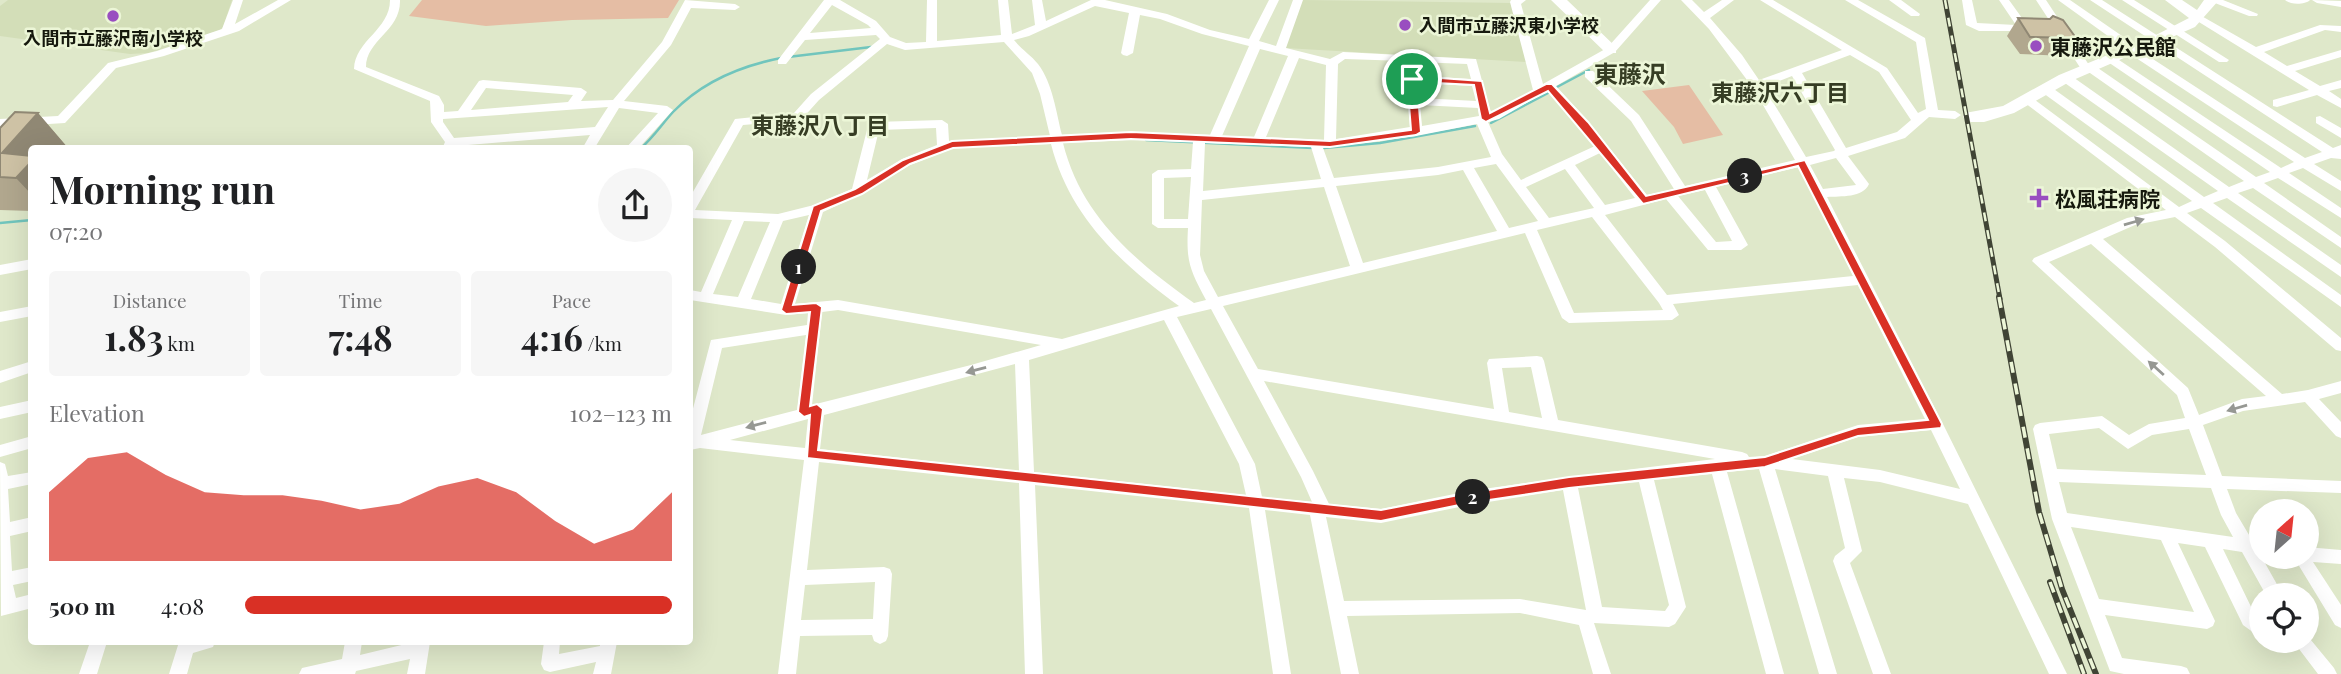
<!DOCTYPE html>
<html lang="en">
<head>
<meta charset="utf-8">
<style>
	:root { --surface:#fff; --page:#f6f6f6; --text:#202124; --muted:#757577; --accent:#d93025 }
	body { margin:0; font-family:"Playfair Display","Noto Sans JP",serif; background:var(--page); color:var(--text); height:100vh; display:flex; flex-direction:column; font-size:26px; white-space:nowrap }
	* { box-sizing:border-box; margin:0 }
	p { font-size:23px; color:var(--muted) }
	.icon { flex:none; width:38px; height:38px; fill:none; stroke:currentColor; stroke-width:2; stroke-linecap:round; stroke-linejoin:round }
	.map { position:relative; flex:1; overflow:hidden }
	.panel { position:absolute; left:28px; top:145px; width:665px; height:500px; display:flex; flex-direction:column; background:var(--surface); border-radius:7px; box-shadow:0 7px 28px #0002 }
	.panel>* { flex:none }
	.needle { width:46px; rotate:27deg }
	.fabs { position:absolute; left:2249px; top:499px; display:grid; gap:14px }
	.fabs a { display:grid; place-items:center; width:70px; height:70px; border-radius:50%; background:var(--surface); box-shadow:0 7px 28px #0002; font-size:35px }
	.pin { position:absolute; display:grid; place-items:center; width:60px; height:60px; color:#fff; margin:-30px; border:4px solid #fff; border-radius:50%; box-shadow:0 2px 7px #0007 }
	.km { position:absolute; width:35px; height:35px; margin:-18px; border-radius:50%; background:#222; color:#fff; font-size:19px; line-height:35px; text-align:center }
	.round { display:grid; place-items:center; flex:none; width:74px; height:74px; border-radius:37px; background:var(--page) }
	.head { display:flex; align-items:center; justify-content:space-between; height:119px; padding:0 21px }
	h1 { font-size:38px; font-weight:700; line-height:52px }
	.figures { display:grid; grid-template-columns:repeat(3,1fr); gap:10px; height:119px; padding:7px 21px }
	.figures div { display:grid; align-content:center; border-radius:7px; background:var(--page); text-align:center }
	.figures b { font-size:35px; font-weight:700 }
	.figures small { font-size:19px; font-weight:400 }
	.figures p { font-size:19px }
	.chart { height:196px; padding:14px 21px }
	.chart p { display:flex; justify-content:space-between }
	.chart svg { width:100%; height:126px; margin-top:7px; fill:var(--accent); opacity:.7 }
	ul { padding:0 21px; list-style:none; font-size:23px }
	li { display:grid; grid-template-columns:112px 84px 1fr; align-items:center; height:52px }
	li i { height:18px; border-radius:9px; background:var(--accent) }
	.map>svg:first-child { display:block }
</style>
</head>
<body>
<div class="map">
<svg width="2341" height="674" viewBox="0 0 2341 674">
	<rect width="100%" height="100%" fill="#dfe8ca"/>
	<path fill="#d3deb8" d="M8 0H232L223 27 217 33 148 53 130 54 0 36V6Z
		M1302 0 1511 3 1527 62 1285 48Z"/>
	<path fill="#e5bda4" d="M422 0H679L668 18 572 20 486 26 409 16Z
		M1689 85 1723 135 1683 144 1674 127 1642 91Z"/>
	<g fill="none" stroke-linecap="round" stroke-linejoin="round">
		<path stroke="#71c5bd" stroke-width="2.5" d="M788 57 871 47
			M1557 87 1589 70
			M1491 123 1550 92
			M1146 140 1313 148
			M1324 148 1380 143 1475 126
			M640 149C653 138 662 124 673 112 703 81 740 66 781 58
			M0 223 32 220"/>
		<path fill="#fff" fill-rule="evenodd" d="M233 0H243L235 24 278 0H291L239 31 164 56 116 68 65 123 0 127V119L58 116 108 63 157 51 222 29Z
			M390 0H400C401 31 366 40 366 67L439 96 444 105V112L458 111 479 81 483 80 581 88 587 92 581 101 613 100 662 42 685 0 735 4 740 7 735 10 691 8 671 45 624 101 667 106 673 110 638 149H625L658 113 619 108 594 149H582L590 135 456 146 454 149H442L445 142 431 122 430 101 354 69C355 40 390 30 390 0ZM486 88 573 95 568 102 471 110ZM608 107 595 127 454 138 443 122V119Z
			M824 0H840L876 21 890 37 906 43 926 42 927 0H937V41L1001 35 998 0H1008L1012 34 1035 25 1032 0H1042L1046 21 1091 0H1105L1167 14 1210 30 1249 39 1269 0H1279L1259 41 1276 46 1293 0H1303L1286 48 1330 59 1343 52 1476 59 1491 113 1533 90 1510 2 1511 0H1526L1521 4 1543 84 1607 48 1650 0H1661L1615 52 1556 86 1588 121 1647 195 1674 189 1631 121 1585 77V71H1593L1639 115 1685 186 1795 160 1756 93 1751 89 1750 84 1709 29 1681 0H1692L1704 12 1722 0H1734L1710 18 1742 55 1759 80 1842 50 1760 0H1773L1887 68 1918 113 1926 109 1916 42 1845 0H1858L1925 38 1938 110 1955 111 1961 115 1955 119 1929 117 1905 138 1848 156 1869 184C1863 198 1841 196 1827 197L1943 424 2067 674H2049L1968 504 1880 482 1844 478 1862 551 1850 563 1891 674H1873L1833 561 1835 556 1845 548 1828 476 1775 469 1837 674H1819L1759 469 1727 472 1784 674H1766L1712 474 1654 480 1686 607 1675 624 1669 627 1594 623 1611 674H1593L1579 625 1520 613 1347 616 1359 674H1341L1310 515 1265 510 1291 674H1273L1249 508 1035 485 1043 674H1025L1019 483 819 462 807 570 884 567 890 569 892 574 888 636 886 641 880 644 874 641 872 635 800 636 796 674H778L804 460 700 448 690 450V420L711 340 807 325 808 313 786 315 690 300V290L701 292 732 220 690 218V197L735 119 794 113 811 94 880 39 876 35 805 40 786 64H778V60ZM832 5 868 25 871 28 810 33ZM1095 6 1129 13 1121 53 1123 55 1127 56 1133 53 1140 15 1160 19 1202 34 1249 46 1210 135 1131 132 1062 135C1056 112 1053 84 1038 64 1031 55 1021 49 1014 40L1029 36ZM1004 42 1032 73 1040 94 1050 136 949 141 948 124 942 120 874 122 868 126 852 189 814 205 778 214 695 210 743 125 801 120 819 100 887 44 905 50ZM1260 49 1288 56 1254 137 1222 136ZM1850 55 1879 72 1911 120 1897 132 1846 148 1802 73ZM1299 58 1326 65 1324 140 1266 137ZM1345 59 1405 61 1410 127 1336 139 1338 64ZM1417 62 1467 64 1471 79 1418 76ZM1792 76 1835 150 1834 151 1806 157 1764 87ZM1418 83 1472 86 1476 101 1419 98ZM1547 91 1595 146 1521 180 1502 154 1488 122 1499 119ZM1420 105 1478 108 1479 116 1422 126ZM1477 124 1491 157 1438 167 1334 178 1323 148 1416 136ZM936 128 937 145 902 159 867 180 879 130ZM1131 140 1193 142 1191 169 1158 170 1152 174V224L1158 228H1188C1186 262 1190 270 1206 300L1194 303C1135 261 1081 216 1063 143ZM1205 143 1311 147 1321 179 1203 191ZM1051 144C1069 216 1121 264 1179 306L1062 339 838 300 795 304 823 212 862 194 910 165 954 148ZM1600 153 1635 198 1605 205 1575 165ZM1836 158 1856 185 1823 189 1810 165ZM1496 164 1538 221 1509 228 1474 168ZM1799 167 1853 276 1667 295 1605 215 1666 199 1708 250H1741L1748 245 1716 187ZM1565 169 1594 208 1549 218 1526 187ZM1463 170 1497 231 1363 263 1336 186 1438 175ZM1191 177 1188 219H1164V178ZM1324 187 1350 266 1218 297 1204 271 1200 255 1202 200ZM1705 190 1732 241 1716 242 1678 196ZM809 215 781 304 751 299 783 221ZM1592 217 1659 303 1663 310 1574 313 1537 230ZM744 221 770 222 738 297 713 294ZM1525 233 1562 318 1569 323 1672 320 1679 315 1673 304 1858 285 1925 419 1858 425 1765 456 1749 457 1747 454 1742 452 1558 420 1544 361 1542 357 1537 356 1489 359 1487 363 1494 409 1258 369 1223 306ZM1211 309 1301 477 1312 502 1262 497 1255 464 1177 317ZM838 310 1041 345 971 365 812 405 822 312ZM1164 320 1239 464 1246 495 1034 472 1029 360ZM806 335 797 410 701 435 722 348ZM1015 364 1019 471 820 449 824 415ZM1531 367 1542 418 1509 412 1502 368ZM1264 381 1715 459 1569 477 1469 491 1381 509 1329 504 1313 471ZM808 419 805 448 730 440ZM1931 430 1960 489 1880 470 1792 459 1858 437ZM1639 482 1669 605 1665 611 1602 607 1578 488ZM1563 490 1586 610 1520 599 1344 601 1326 517 1381 523 1469 505ZM875 582 873 619 801 620 805 585Z
			M1889 0H1901L1920 14 1919 16H1911Z
			M1962 0H1972L1977 23 2016 25 1999 0H2009L2027 25 2034 28 2028 31H1979L1966 25Z
			M2036 0H2046L2089 65 2095 66 2256 177 2270 172 2108 62V58H2116L2281 168 2294 162 2127 52 2126 49 2058 0H2070L2138 47 2139 50 2305 158 2322 152 2090 0H2102L2333 148 2341 145V159L2331 158 2314 164 2341 181V191L2303 168 2289 173 2341 208V218L2278 178 2264 183 2341 237V248L2253 188 2238 193 2341 265V277L2227 198 2213 203 2341 295V307L2201 208 2187 213 2225 241 2341 338V351L2336 350 2215 247 2175 217 2135 225 2103 239 2282 394 2308 390 2341 381V393L2319 399 2341 422V438L2336 436 2305 402 2243 411 2203 425 2222 476 2341 481V493L2227 489 2236 513 2252 540 2261 541V556L2283 595H2266L2242 552 2223 549 2255 615 2261 620V638L2243 625 2205 547 2178 543 2215 621 2213 626 2207 629 2105 615 2122 658 2181 666 2187 668 2190 674H2124L2110 671 2052 519 2033 429 2035 425 2040 423 2102 416 2129 435 2149 424 2185 418 2177 395 2032 261 2034 258 2127 218 2166 210 2021 100 2027 96 2031 97 2179 207 2192 201 2043 93V87H2051L2204 197 2218 191 2062 81V75H2070L2229 187 2244 181 2090 73 2083 72ZM2091 244 2266 396 2242 399 2199 415 2188 388 2049 262ZM2099 428 2128 449 2152 435 2189 429 2206 475 2057 469 2049 434ZM2059 482 2211 488 2221 515 2233 537 2067 513ZM2071 527 2161 540 2194 612 2099 599Z
			M2122 0H2134L2229 60 2227 62H2219Z
			M2207 0H2223L2258 14 2257 16H2249Z
			M2285 0H2310C2305 5 2290 5 2285 0Z
			M2312 0 2341 1V7L2317 3Z
			M2198 14 2256 47 2320 25 2341 26V32L2325 30 2264 52 2287 66 2341 50V57L2295 71 2320 86 2341 80V88L2329 91 2341 99V108L2317 95 2277 107 2273 106V100L2309 90 2194 19V15Z
			M2320 116 2341 128V138L2316 123V117Z
			M32 259V269L0 275V265Z
			M32 306V316L0 322V312Z
			M32 361V372L0 383V371Z
			M32 400V412L0 419V407Z
			M32 436V448L0 457V445Z
			M0 462 5 464 8 476 32 472V484L8 489 10 522 32 517V531L10 536 12 571 32 567V581L13 585 16 598 32 594V608L1 616Z
			M2306 547 2341 550V564L2313 562 2341 605V628L2335 625 2293 556H2306Z
			M2306 634 2334 668 2337 674H2318L2296 645 2294 640H2306Z
			M90 642H107L97 674H79Z
			M179 642H215L213 647 193 653 187 674H169Z
			M345 642H362L360 655 414 642H430L425 674H407L410 659 356 671 355 674H299L302 668 342 659Z
			M544 642H560L559 654 600 646V642H617L611 674H593L596 662 550 672 544 670 541 664Z"/>
		<path fill="#fff" fill-rule="evenodd" d="M1551 0H1567L1616 47V53H1606Z
			M2165 0H2182L2197 10 2204 0H2219L2195 27 2071 81 2014 113 1984 122H1971L1963 117 1965 113 2003 106 2059 75 2154 36 2189 18Z"/>
		<g stroke="#404435" stroke-width="5">
			<path id="rail-far1" d="M1945 0 2000 299"/>
		</g>
		<g stroke="#404435" stroke-width="6">
			<path id="rail" d="M1999 297 2039 512 2062 589 2096 674
				M2050 582 2084 674"/>
		</g>
		<use href="#rail-far1" stroke="#ecf6d7" stroke-width="2.5" stroke-dasharray="9" stroke-linecap="butt"/>
		<use href="#rail" stroke="#ecf6d7" stroke-width="3.5" stroke-dasharray="11" stroke-linecap="butt"/>
	</g>
	<path fill="#b1a78e" d="M2018 18 2076 38 2065 56 2020 54 2007 36Z
		M38 113 68 148 32 149V211L0 210V128Z"/>
	<path fill="#908874" d="M38 113 68 148 67 149H32V195L16 178 2 153Z"/>
	<path fill="#cec2a5" stroke="#908874" stroke-width="2" d="M2053 16 2063 20 2076 38 2030 37 2018 18 2050 19Z
		M15 112 38 113 2 153 32 156V161L16 178 0 177V128Z"/>
	<defs><path id="oneway-solid" d="M-6-.8H1V-3.2L6.5 0L1 3.2V.8H-6Z" transform="scale(1.75)"/></defs>
	<g fill="#969893">
		<use href="#oneway-solid" transform="translate(2134 222) rotate(-16)"/>
		<use href="#oneway-solid" transform="translate(2156 368) rotate(-138)"/>
		<use href="#oneway-solid" transform="translate(976 370) rotate(165)"/>
		<use href="#oneway-solid" transform="translate(2237 408) rotate(164)"/>
		<use href="#oneway-solid" transform="translate(756 425) rotate(165)"/>
	</g>
	<path fill="#d93025" stroke="#fff" stroke-width="2" fill-rule="evenodd" d="M1412 76 1482 81 1490 113 1546 84H1552L1588 122 1646 196 1805 160 1942 424 1941 428 1858 436 1765 467 1569 488 1469 503 1381 521 807 458 810 415 804 417 798 412 810 312 786 314 781 310 813 206 855 189 903 160 952 141 1131 132 1330 141 1411 130 1407 79ZM1417 82 1474 85 1481 119 1486 122 1548 91 1643 204 1798 166 1928 420 1858 427 1765 457 1569 477 1469 493 1381 510 818 450 823 409 817 404 810 406 822 307 816 303 793 305 821 211 862 194 910 164 953 148 1131 139 1330 147 1416 135 1421 132Z"/>
	<g fill="#994ec0" stroke="#ecf6d7" stroke-width="2.5">
		<circle cx="113" cy="16" r="7"/>
		<circle cx="1405" cy="25" r="7"/>
		<circle cx="2036" cy="46" r="7"/>
		<path d="M2035.5 187.5h7v7h7v7h-7v7h-7v-7h-7v-7h7z"/>
	</g>
	<g text-anchor="middle" dominant-baseline="central" stroke-width="5" stroke-linejoin="round" paint-order="stroke">
		<g font-size="18" font-weight="bold" fill="#16190e" stroke="#ecf6d7" text-anchor="start">
			<text x="1419" y="25">入間市立藤沢東小学校</text>
			<text x="113" y="38" text-anchor="middle">入間市立藤沢南小学校</text>
		</g>
		<g font-size="21" font-weight="bold" fill="#16190e" stroke="#ecf6d7" text-anchor="start">
			<text x="2050" y="46">東藤沢公民館</text>
			<text x="2055" y="198">松風荘病院</text>
		</g>
		<g font-size="23" font-weight="bold" fill="#363d24" stroke="#ecf6d7">
			<text x="1780" y="91">東藤沢六丁目</text>
			<text x="820" y="124">東藤沢八丁目</text>
		</g>
		<g font-size="24" font-weight="bold" fill="#363d24" stroke="#ecf6d7">
			<text x="1630" y="73">東藤沢</text>
		</g>
	</g>
</svg>
<div class="fabs">
<a><svg class="needle" viewBox="-14 -14 28 28"><path d="M0-13l5 13h-10z" fill="#e53935"/><path d="M0 13l5-13h-10z" fill="#757577"/></svg></a>
<a><svg class="icon" aria-label="locate" viewBox="0 0 24 24"><circle cx="12" cy="12" r="6"/><path d="M12 2v4M12 18v4M2 12h4M18 12h4"/></svg></a>
</div>
<div class="pin" style="left:1412px;top:79px;background:#1e9e55"><svg class="icon" aria-label="arrive" viewBox="0 0 24 24"><path d="M6 21V4h12l-3 4 3 4H6"/></svg></div>
<b class="km" style="left:799px;top:267px">1</b>
<b class="km" style="left:1473px;top:497px">2</b>
<b class="km" style="left:1745px;top:176px">3</b>
<section class="panel">
<div class="head"><div><h1>Morning run</h1><p>07:20</p></div><a class="round"><svg class="icon" aria-label="share" viewBox="0 0 24 24"><path d="M12 15V3M7 8l5-5 5 5M5 13v7h14v-7"/></svg></a></div>
<div class="figures">
<div><p>Distance</p><b>1.83<small> km</small></b></div>
<div><p>Time</p><b>7:48</b></div>
<div><p>Pace</p><b>4:16<small> /km</small></b></div>
</div>
<div class="chart"><p><span>Elevation</span>102–123 m</p>
<svg viewBox="0 0 160 44" preserveAspectRatio="none"><path d="M0 44V20L10 8L20 6L30 14L40 20L50 21L60 21L70 23L80 26L90 24L100 18L110 15L120 20L130 30L140 38L150 33L160 20V44z"/></svg>
</div>
<ul>
<li><b>500 m</b>4:08<i style="width:100%"></i></li>
</ul>
</section>
</div>
</body>
</html>
